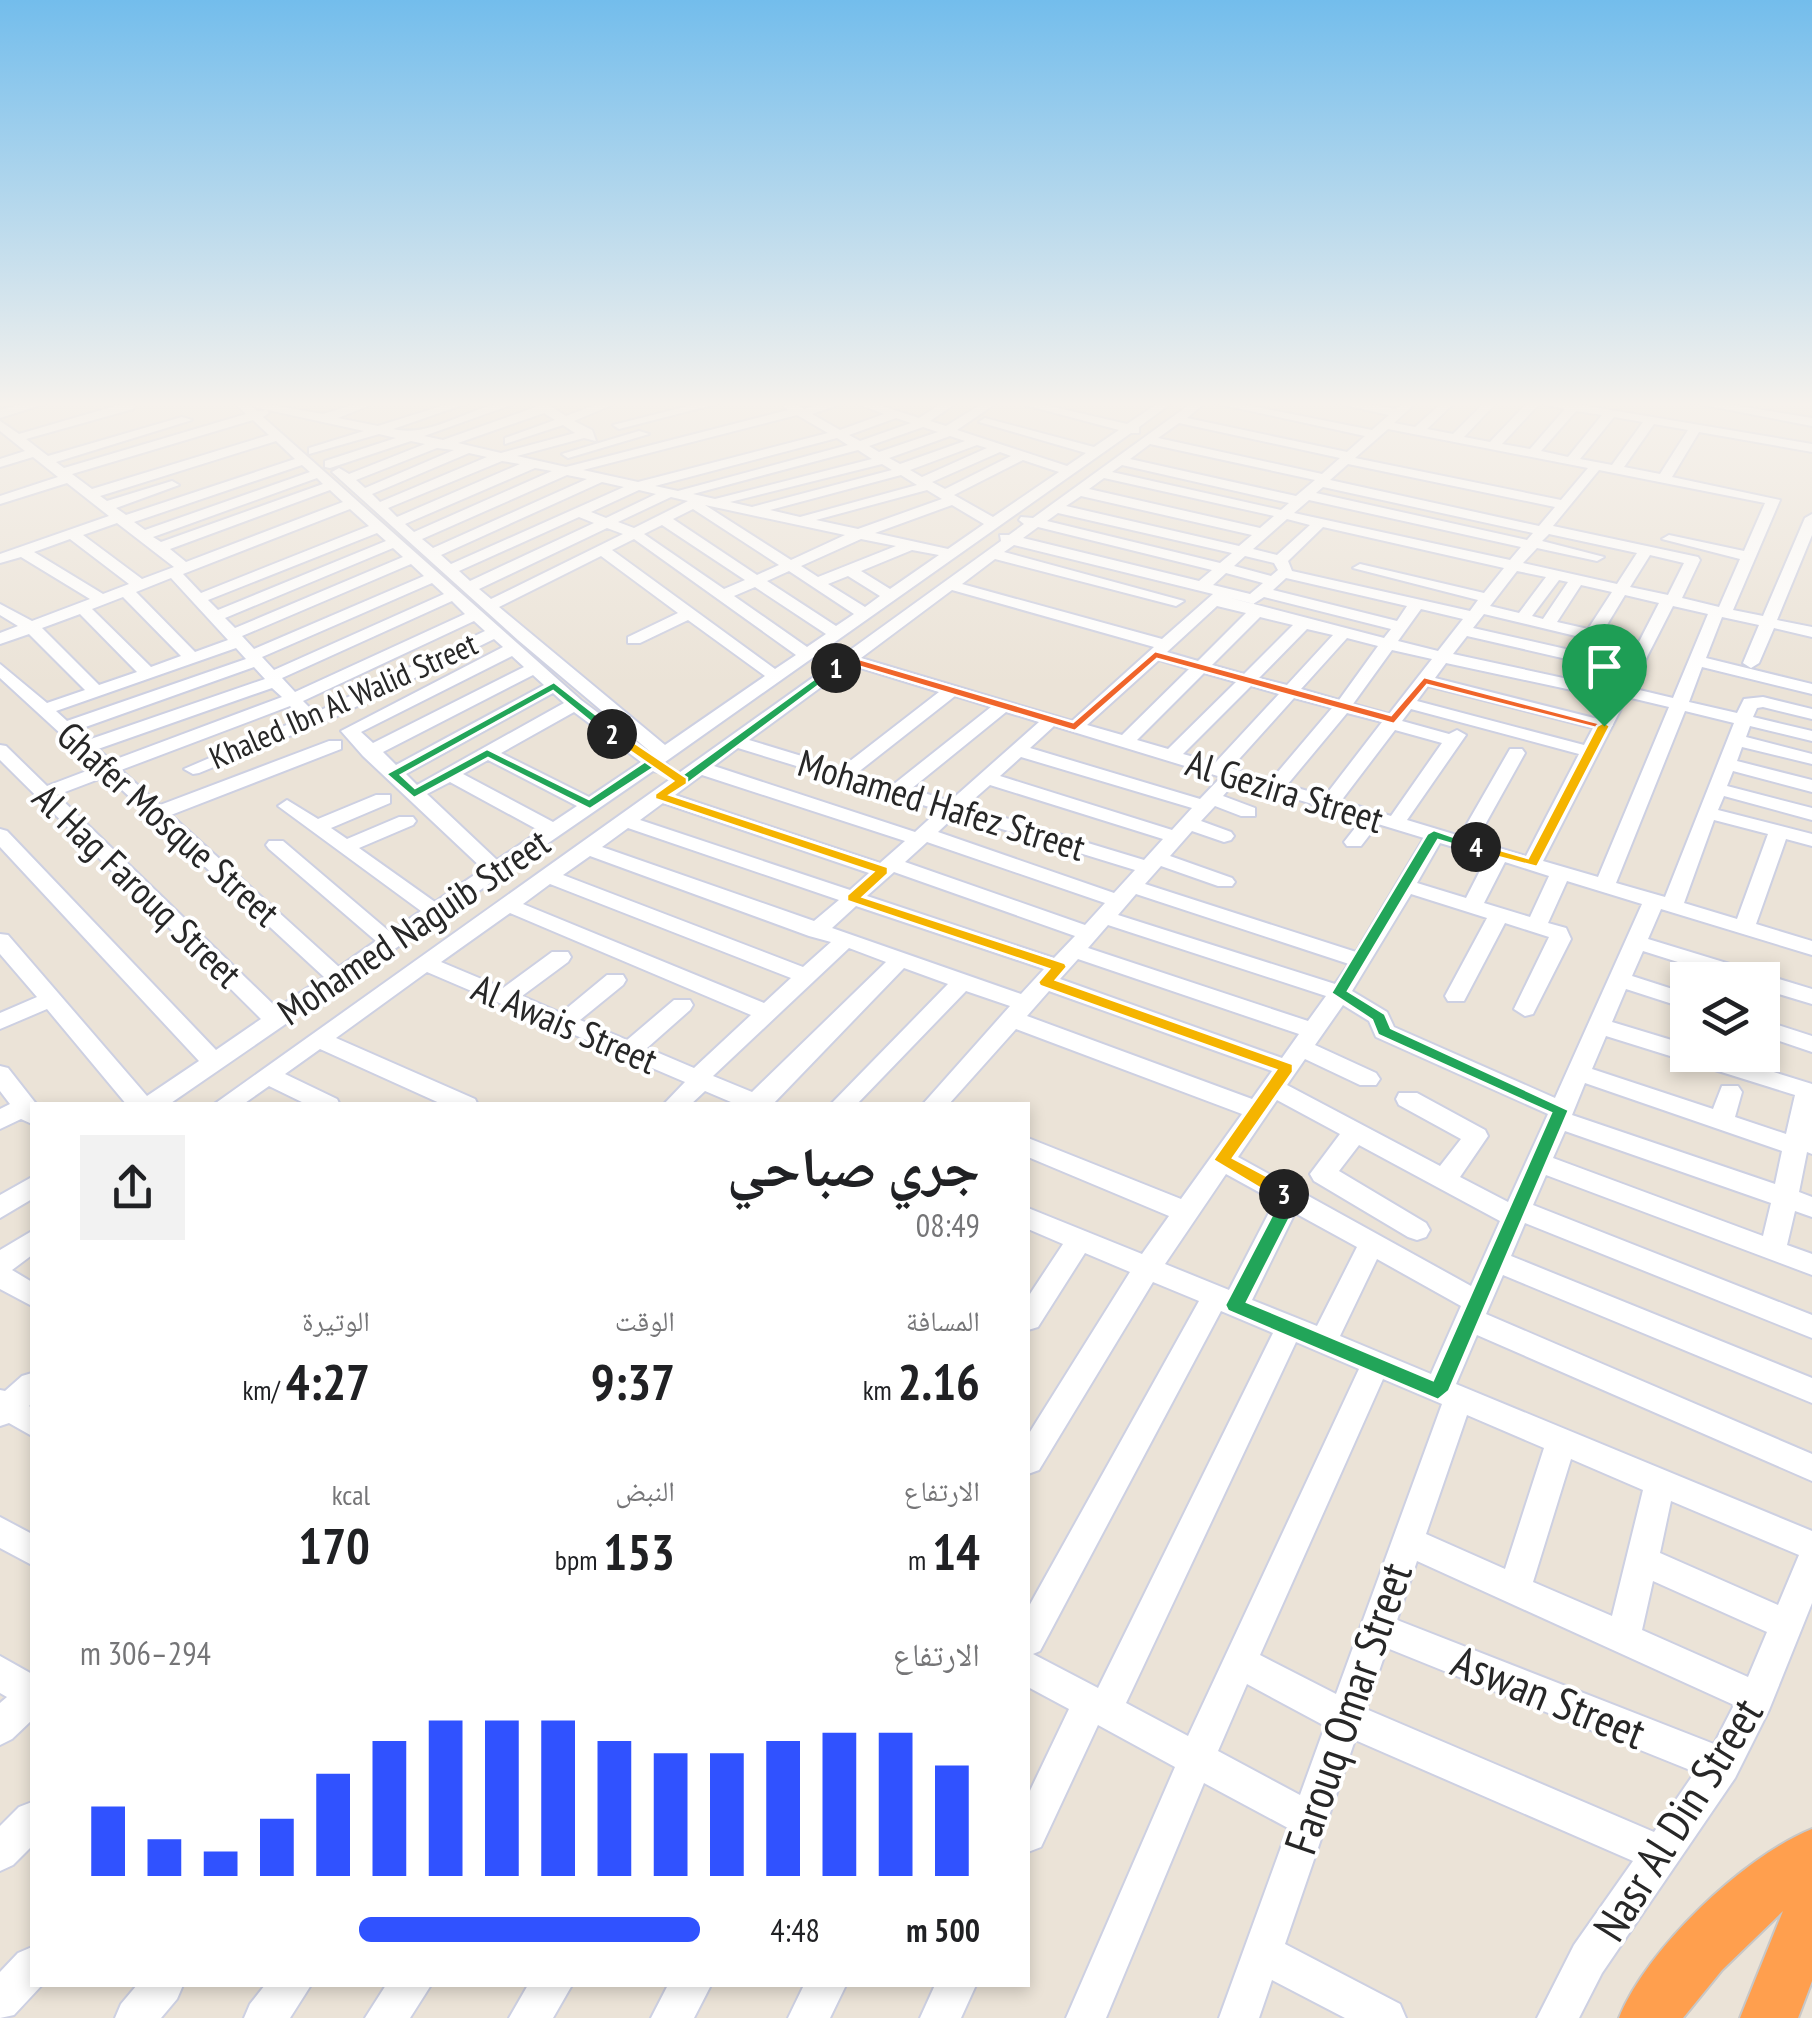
<!DOCTYPE html>
<html lang="ar">
<head>
<meta charset="utf-8">
<style>
	:root { --surface:#fff; --page:#f2f2f2; --text:#202124; --muted:#757577; --accent:#3052ff }
	body { margin:0; font-family:"PT Sans Narrow","Noto Naskh Arabic",sans-serif; background:var(--page); color:var(--text); direction:rtl; height:100vh; display:flex; flex-direction:column; font-size:38px; white-space:nowrap }
	* { box-sizing:border-box; margin:0 }
	p { font-size:32px; color:var(--muted) }
	.icon { flex:none; width:55px; height:55px; fill:none; stroke:currentColor; stroke-width:2; stroke-linecap:round; stroke-linejoin:round }
	.map { position:relative; flex:1; overflow:hidden; direction:ltr }
	.side { position:absolute; left:30px; top:1102px; width:1000px; height:885px; display:flex; flex-direction:column; background:var(--surface); border-radius:0px; box-shadow:0 5px 15px #0003; direction:rtl }
	.side>* { flex:none }
	.fabs { position:absolute; left:1670px; top:962px; display:grid; gap:20px }
	.fabs a { display:grid; place-items:center; width:110px; height:110px; border-radius:0px; background:var(--surface); box-shadow:0 5px 15px #0003; font-size:50px }
	.pin { position:absolute; display:grid; place-items:center; width:85px; height:85px; color:#fff; margin:-102px -42px; border-radius:50% 50% 50% 0; rotate:-45deg; box-shadow:0 0 10px #0007 }
	.pin .icon { rotate:45deg }
	.km { position:absolute; width:50px; height:50px; margin:-25px; border-radius:50%; background:#222; color:#fff; font-size:28px; line-height:50px; text-align:center }
	.round { display:grid; place-items:center; flex:none; width:105px; height:105px; border-radius:0px; background:var(--page) }
	.overview { display:flex; align-items:center; justify-content:space-between; height:170px; padding:0 50px }
	h1 { font-size:55px; font-weight:800; line-height:75px }
	.stats { display:grid; grid-template-columns:repeat(3,1fr); gap:15px; height:170px; padding:10px 50px }
	.stats div { display:grid; align-content:center }
	.stats b { font-size:50px; font-weight:800 }
	.stats small { font-size:28px; font-weight:400 }
	.stats p { font-size:28px }
	.chart { height:280px; padding:20px 50px }
	.chart p { display:flex; justify-content:space-between }
	.chart svg { width:100%; height:180px; margin-top:10px; stroke:var(--accent); stroke-width:6 }
	ul { padding:0 50px; list-style:none; font-size:32px }
	li { display:grid; grid-template-columns:160px 120px 1fr; align-items:center; height:75px }
	li i { height:25px; border-radius:12px; background:var(--accent) }
	.map>svg:first-child { display:block }
</style>
</head>
<body>
<div class="map">
<svg width="1812" height="2018" viewBox="0 0 1812 2018">
	<rect width="100%" height="100%" fill="#ebe3d7"/>
	<g fill="none" stroke-linecap="round" stroke-linejoin="round">
		<g stroke="#cdd0e2" stroke-width="4">
			<path id="minor" d="M32 402H50L0 418V410Z
				M129 402 135 406 133 409 26 439 48 456 182 417 192 420 56 462 64 468 246 414 234 402H247L257 411 267 410 269 413 263 417 581 700 653 754 518 640 332 472 339 468 349 474 425 444 411 441 330 468 325 467V461L396 438 379 434 309 454V448L364 431 254 407V402L323 414 362 402H378L338 418 378 426 454 402H471L393 429C435 439 476 400 519 402L424 436 443 440 536 407 530 402H544L566 416 603 402H619L574 421 592 430 596 441 584 438 517 456 566 467 788 410 784 406 790 402 804 409 829 402H847L812 414 840 430 884 414 853 402H870L919 418 944 402H958L930 421 946 426 985 402H998L957 430 1067 466 1086 453 979 422 985 418 1094 447 1119 430 1025 405 1032 402 1127 424 1160 402H1173L1139 427V433H1131L665 762 672 770 669 774 653 771 168 1105H127L47 1009 0 1029V1013L37 997 0 954V934L8 935 147 1096 199 1061 0 847V829L7 831 216 1050 261 1019 0 760V745L6 746 47 786 97 767 0 678V664L47 703 85 690 29 634 0 644V633L18 626 0 615V604L32 621 90 599 21 557 0 563V554L109 516 67 483 0 504V496L58 477 33 457 0 467V459L25 451 0 431V421L19 434ZM544 413 555 420 505 438V444L563 425 575 433 501 453 458 443ZM797 415 828 433 638 482 583 470ZM896 418 911 423 860 441 849 435ZM253 420 269 435 92 489 72 474ZM923 427 938 432 879 452 869 446ZM950 436 965 441 900 464 889 458ZM837 438 848 445 678 491 655 486ZM276 441 295 459 126 515 116 508 179 485 172 481 107 501 100 496ZM977 445 987 448 922 477 910 470ZM437 448 454 450 365 488 356 480ZM858 450 872 459 715 499 693 494ZM1000 452 1011 456 945 489 932 482ZM469 453 487 457 380 502 372 494ZM1023 460 1059 472 993 517 954 495ZM502 461 520 464 397 517 388 508ZM882 464 892 470 752 507 730 502ZM302 465 310 472 145 530 134 522ZM535 468 552 471 414 532 405 524ZM567 475 587 479 433 548 422 539ZM901 475 917 485 800 517 770 510ZM317 478 323 484 161 542 153 537ZM602 482 624 487 451 564 441 555ZM330 490 343 502 186 562 170 549ZM639 490 656 494 606 518 591 512ZM927 490 942 499 858 529 816 520ZM671 497 688 501 634 528 618 522ZM705 505 845 535 791 560ZM952 505 984 524 948 549 875 533ZM350 509 369 526 201 593 183 574ZM693 509 779 565 757 575 673 519ZM579 517 594 523 470 581 459 571ZM117 523 174 567 142 579 83 535ZM662 525 745 580 724 589 644 534ZM607 528 623 534 491 599 479 589ZM377 533 386 541 218 610 208 600ZM70 539 129 584 103 594 34 552ZM634 539 796 655 775 669 612 550ZM861 539 896 546 818 577 801 566ZM393 548 403 557 235 628 225 618ZM912 550 939 555 890 589 861 571ZM601 556 678 613 628 637V643H640L688 620 765 676 665 745 499 607ZM411 564 424 576 254 649 242 636ZM789 571 854 614 836 626 767 581ZM848 576 880 596 865 607 828 584ZM171 578 228 640 195 652 136 592ZM432 583 444 594 274 670 262 657ZM755 587 826 634 807 647 734 596ZM123 597 181 656 151 667 92 609ZM452 601 465 614 295 692 282 678ZM80 614 137 672 99 685 42 628ZM474 621 485 631 319 711 184 769 193 774 199 773 331 719 494 639 503 647 341 731 363 756 483 869 435 902 359 848 413 825 416 821 413 817H399L347 839 331 828 390 803V795H376L318 819 287 800 278 806 421 911 390 932 283 841H269L266 845 269 849 376 941 339 967 171 815 341 749V741H329L160 805 121 770 290 706 295 712H307L310 708 303 701ZM236 648 246 659 67 721 56 711ZM512 656 524 667 373 743 361 732ZM254 667 265 679 88 740 77 730ZM533 675 544 685 396 765 383 752ZM272 688 282 697 111 761 98 749ZM553 693 564 703 417 785 406 774ZM574 712 641 762 589 797 501 753ZM488 760 577 806 553 822 463 774ZM107 776 324 977 277 1008 57 795ZM450 782 540 831 497 860 427 794Z
				M704 402H724L619 429 613 425Z
				M1193 402H1206L1187 418 1347 452 1365 436 1209 402H1231L1372 430 1389 415 1331 402H1354L1396 409 1404 402H1417L1394 423 1415 427 1443 402H1455L1427 429 1453 434 1485 402H1497L1464 437 1490 442 1528 402H1563L1812 444V452L1699 432 1672 477 1780 500 1733 610 1763 616 1805 518 1812 514V535L1777 620 1812 627V637L1774 628 1759 663 1751 668 1743 663 1759 625 1722 617 1706 658 1812 684V694L1702 667 1689 702 1737 713 1744 699 1763 697 1812 709V719L1763 707 1757 708 1753 717 1812 731V741L1750 726 1746 737 1812 754V764L1742 747 1737 761 1812 780V792L1733 771 1727 786 1812 808V820L1724 796 1718 810 1812 834V846L1786 839 1756 924 1812 941V955L1661 909 1648 939 1812 989V1004L1762 989V980H1735L1643 951 1632 976 1688 994V1009L1626 989 1612 1022 1688 1045V1055H1719L1812 1084V1154L1807 1152 1799 1192 1812 1197V1217L1795 1211 1787 1245 1812 1254V1275L1546 1175 1533 1205 1812 1315V1338L1525 1223 1511 1256 1812 1378V1403L1503 1275 1486 1314 1812 1454V1481L1477 1335 1456 1384 1812 1531V1603L1769 1710 1735 1778 1602 1973 1579 2018H1537L1574 1945 1633 1861 1355 1740 1285 1944 1400 2004 1406 2018H1345L1272 1980 1259 2018H1219L1288 1828 1204 1783 1106 2018H1066L1175 1767 1098 1725 1041 1847 1028 1852V1795L1069 1709 1028 1687V1608L1199 1301 1153 1282 1039 1470 1028 1474V1435L1130 1272 1085 1253 1038 1327 1028 1330V1297L1063 1244 1028 1229V1208L1142 1254 1169 1216 1028 1157V1138L1181 1199 1242 1114 1016 1029 948 1105H922L1010 1006 966 991 856 1105H830L948 984 904 968 772 1105H738L705 1091 690 1105H663L685 1082 427 972 336 1038 475 1099 478 1105H444L320 1049 285 1074 337 1099 340 1105H308L269 1086 242 1105H213L836 661 830 656 832 653H846L1001 541 1000 535H1009L1024 524 1019 520 1021 517 1033 518ZM1540 403 1565 409 1530 449 1502 444ZM1576 411 1602 415 1568 457 1541 451ZM1614 417 1643 422 1612 465 1580 459ZM1179 423 1340 458 1322 474 1158 438ZM1654 424 1688 430 1660 474 1624 467ZM1388 429 1588 468 1561 500 1355 458ZM1150 444 1315 480 1296 496 1130 459ZM1348 464 1555 507 1539 526 1330 480ZM1122 465 1289 503 1281 510 1112 472ZM1599 470 1765 503 1744 551 1669 535 1662 539 1740 559 1719 607 1682 598 1700 560 1698 557 1553 526ZM1104 478 1274 516 1260 528 1089 489ZM1323 487 1533 533 1527 540 1316 493ZM1081 496 1252 535 1239 546 1066 506ZM1309 500 1521 547 1510 560 1294 513ZM1058 513 1232 553 1220 563 1047 521ZM1287 519 1310 525 1277 555 1253 549ZM1038 527 1212 570 1199 581 1023 538ZM1323 527 1504 568 1484 593 1360 564 1353 568 1478 600 1470 611 1292 571 1288 561ZM1549 534 1637 553 1617 584 1523 563 1537 548 1597 561 1604 557 1542 541ZM1014 545 1213 594 1162 639 962 584 995 559 1176 606 1184 601 1004 552ZM1650 555 1684 563 1668 595 1630 587ZM1245 556 1274 563 1278 570 1271 576 1234 566ZM1517 571 1546 577 1519 613 1490 606ZM1226 573 1263 583 1250 594 1213 585ZM1286 578 1407 606 1397 621 1273 590ZM1559 580 1568 582 1543 619 1532 616ZM1581 585 1612 592 1588 629 1557 622ZM952 590 1154 647 1072 721 861 658ZM1625 595 1659 603 1639 642 1602 633ZM1227 597 1253 604 1264 597 1391 629 1384 638ZM1217 606 1246 613 1198 661 1167 652ZM1673 606 1708 614 1673 698 1631 688ZM1421 609 1463 619 1438 651 1398 641ZM1484 614 1634 650 1627 663 1473 628ZM1260 617 1293 625 1244 674 1212 665ZM1307 629 1333 635 1287 685 1259 678ZM1467 636 1623 672 1614 689 1453 654ZM1347 638 1378 646 1339 700 1301 689ZM1392 650 1432 659 1389 714 1353 704ZM1159 660 1189 669 1122 735 1087 725ZM1446 663 1609 698 1598 719 1435 678ZM851 665 939 692 841 768 749 740ZM1204 673 1236 682 1168 749 1137 740ZM1251 686 1279 694 1215 763 1183 754ZM1428 686 1593 728 1584 745 1417 701ZM955 696 991 707 894 784 857 773ZM1627 697 1669 707 1598 877 1543 861ZM1294 698 1332 708 1271 780 1231 768ZM1411 709 1579 754 1526 856 1476 841 1525 753 1522 749H1510L1460 836 1407 820 1466 735 1457 730 1449 734 1402 721ZM1685 711 1734 723 1665 897 1616 883ZM1006 712 1039 722 950 801 911 789ZM1347 713 1382 722 1325 796 1287 785ZM1054 726 1221 777 1200 799 1030 748ZM1395 730 1442 743 1391 816 1341 801ZM738 748 939 810 915 832 714 766ZM1021 757 1192 808 1172 830 1000 776ZM702 775 905 841 880 863 675 795ZM1236 781 1362 819 1344 842 1347 846H1361L1378 824 1424 838 1356 952 1145 884 1161 866 1218 886H1232L1235 882 1232 878 1170 856 1192 831 1224 842 1231 840 1234 836 1231 832 1201 821 1215 806 1241 816H1255V808L1223 796ZM990 785 1163 839 1144 860 966 806ZM663 803 869 873 850 890 640 820ZM956 815 1135 870 1114 893 938 832ZM1714 820 1768 834 1737 919 1684 903ZM628 828 839 900 814 921 602 847ZM927 842 1105 903 1085 925 905 862ZM1440 843 1487 857 1466 898 1417 883ZM590 856 809 936 831 942 803 967 563 875ZM1505 862 1549 876 1530 917 1484 903ZM894 872 1075 936 1054 958 867 896ZM1567 881 1642 904 1555 1098 1394 1027 1387 1012 1352 991 1411 894 1487 918 1445 996 1448 1001H1464L1505 923 1549 937 1514 1009 1525 1016 1533 1014 1571 939 1566 928 1548 923ZM550 884 791 978 764 1003 523 904ZM1136 894 1349 964 1335 984 1118 915ZM856 906 1044 969 1021 994 832 928ZM510 913 751 1015 694 1068 647 1048 690 1010 693 1005 690 1000H674L627 1040 580 1020 623 985 626 980 623 975H607L561 1013 522 996 568 962 571 957 568 952H552L503 988 441 962ZM1108 925 1326 996 1308 1021 1088 948ZM849 948 886 962 752 1092 713 1076ZM1078 959 1299 1034 1282 1058 1060 979ZM1049 991 1272 1071 1252 1099 1027 1016ZM1343 1005 1369 1021 1376 1037 1548 1114 1508 1202 1460 1177 1488 1136 1485 1130 1417 1093H1399L1396 1099 1399 1105 1461 1139 1440 1166 1287 1085 1305 1059 1360 1085H1376L1380 1079 1376 1073 1315 1045ZM1606 1036 1795 1095 1786 1134 1735 1117 1742 1092 1738 1086H1722L1713 1109 1592 1069ZM1585 1083 1782 1151 1775 1184 1572 1115ZM1277 1100 1340 1134 1310 1174 1314 1181 1408 1237 1417 1240 1426 1237 1430 1230 1426 1223 1339 1171 1359 1145 1500 1221 1471 1286 1238 1157ZM1565 1131 1771 1203 1763 1236 1553 1158ZM1226 1174 1275 1201 1229 1290 1165 1264ZM1295 1213 1357 1247 1317 1326 1252 1300ZM1377 1259 1461 1306 1431 1374 1340 1336ZM1221 1311 1273 1333 1098 1688 1033 1654 1040 1651ZM1296 1342 1359 1369 1188 1736 1126 1703ZM1383 1379 1442 1404 1336 1694 1260 1655ZM1467 1415 1544 1448 1505 1569 1426 1534ZM1571 1459 1643 1490 1612 1616 1533 1582ZM1671 1501 1799 1555 1778 1605 1660 1553ZM1417 1561 1734 1705 1714 1744 1397 1620ZM1653 1581 1767 1632 1748 1677 1642 1630ZM1387 1648 1695 1772 1654 1832 1366 1709ZM1247 1684 1325 1726 1300 1795 1218 1751Z
				M1688 402H1713L1812 418V426Z
				M639 431 649 434 568 458 562 454Z
				M1762 1020 1812 1036V1052L1762 1035Z
				M0 1066 8 1068 37 1105H32V1124L21 1119 0 1129V1109L10 1104 0 1091Z
				M32 1177V1199L0 1218V1195Z
				M32 1231V1255L12 1270 32 1282V1306L0 1289V1250Z
				M32 1373V1403L29 1406 32 1408V1436L9 1423 0 1426V1390L5 1391 22 1376Z
				M0 1517 32 1534V1565L0 1548Z
				M0 1656 32 1674V1720L12 1739 0 1745V1703L7 1697 0 1693Z
				M32 1802V1846L13 1865 0 1871V1826L19 1807Z
				M32 1947V1985H42L14 2015 0 2018V1972L18 1953Z
				M137 1985H183L177 1999 161 2018H115L121 2004Z
				M265 1985H311L290 2018H244L250 2004Z
				M386 1985H431L410 2018H365Z
				M528 1985H572L553 2018H509Z
				M668 1985H711L694 2018H651Z
				M804 1985H846L830 2018H788Z
				M935 1985H976L961 2018H920Z"/>
		</g>
		<g stroke="#c7c7c7" stroke-width="4">
			<path id="highway" d="M1812 1829V1981L1798 2018H1740L1783 1911 1722 1970 1683 2018H1619C1647 1949 1743 1857 1812 1829Z"/>
		</g>
		<use href="#minor" fill="#fff" fill-rule="evenodd"/>
		<use href="#highway" fill="#ff9f4e" fill-rule="evenodd"/>
	</g>
	<linearGradient id="sky" x2="0" y2="1"><stop stop-color="#73bdec"/><stop offset="0.59" stop-color="#f6f2ed"/><stop offset="1" stop-color="#f6f2ed" stop-opacity="0"/></linearGradient>
	<rect width="1812" height="684" fill="url(#sky)"/>
	<path fill="#f0652b" stroke="#fff" stroke-width="2.5" d="M1155 651 1391 715 1424 677 1610 726 1604 730 1427 685 1394 724 1157 659 1075 731 851 664 836 672 830 668 849 656 1073 722Z"/>
	<path fill="#22a559" stroke="#fff" stroke-width="2.5" d="M832 666 842 668 687 784H677L652 769 590 809 488 758 414 798 386 774 554 682 617 731V736H608L553 691 401 775 415 788 487 749 589 799 647 760H657L682 775Z"/>
	<path fill="#f5b400" stroke="#fff" stroke-width="2.5" d="M608 731H617L687 778V784L670 795 888 867V874L863 897 1065 963 1067 967 1056 980 1293 1064V1072L1233 1158 1291 1189V1199H1278L1213 1160 1276 1070 1040 986 1038 982 1049 969 847 901V895L873 872 655 799V794L673 781 608 736Z"/>
	<path fill="#22a559" stroke="#fff" stroke-width="2.5" d="M1434 830 1483 847 1476 851 1438 840 1348 991 1385 1014 1391 1028 1569 1110 1449 1391 1438 1400 1228 1311 1225 1305 1280 1200 1275 1194 1278 1189H1291L1300 1198 1247 1302 1433 1380 1551 1113 1378 1035 1372 1020 1331 993 1427 834Z"/>
	<path fill="#f5b400" stroke="#fff" stroke-width="2.5" d="M1604 722 1610 726 1537 867 1471 850V844L1476 843 1528 858 1597 726Z"/>
	<g text-anchor="middle" dominant-baseline="central" stroke-width="8" stroke-linejoin="round" paint-order="stroke">
		<g font-size="32" fill="#272727" stroke="#fff">
			<text transform="translate(343 700) rotate(-24)">Khaled Ibn Al Walid Street</text>
		</g>
		<g font-size="38" fill="#272727" stroke="#fff">
			<text transform="translate(1285 790) rotate(17)">Al Gezira Street</text>
			<text transform="translate(942 804) rotate(17)">Mohamed Hafez Street</text>
			<text transform="translate(169 823) rotate(42)">Ghafer Mosque Street</text>
			<text transform="translate(138 885) rotate(44)">Al Hag Farouq Street</text>
			<text transform="translate(413 926) rotate(-34)">Mohamed Naguib Street</text>
			<text transform="translate(565 1023) rotate(23)">Al Awais Street</text>
		</g>
		<g font-size="45" fill="#272727" stroke="#fff">
			<text transform="translate(1549 1696) rotate(22)">Aswan Street</text>
			<text transform="translate(1347 1708) rotate(-71)">Farouq Omar Street</text>
			<text transform="translate(1677 1819) rotate(-58)">Nasr Al Din Street</text>
		</g>
	</g>
</svg>
<div class="fabs">
<a><svg class="icon" aria-label="layers" viewBox="0 0 24 24"><path d="M12 4l9 5-9 5-9-5zM3 14l9 5 9-5"/></svg></a>
</div>
<div class="pin" style="left:1604px;top:726px;background:#1e9e55"><svg class="icon" aria-label="arrive" viewBox="0 0 24 24"><path d="M6 21V4h12l-3 4 3 4H6"/></svg></div>
<b class="km" style="left:836px;top:668px">1</b>
<b class="km" style="left:612px;top:734px">2</b>
<b class="km" style="left:1284px;top:1194px">3</b>
<b class="km" style="left:1476px;top:847px">4</b>
<section class="side">
<div class="overview"><div><h1>جري صباحي</h1><p>08:49</p></div><a class="round"><svg class="icon" aria-label="share" viewBox="0 0 24 24"><path d="M12 15V3M7 8l5-5 5 5M5 13v7h14v-7"/></svg></a></div>
<div class="stats">
<div><p>المسافة</p><b>2.16<small> km</small></b></div>
<div><p>الوقت</p><b>9:37</b></div>
<div><p>الوتيرة</p><b>4:27<small> /km</small></b></div>
</div>
<div class="stats">
<div><p>الارتفاع</p><b>14<small> m</small></b></div>
<div><p>النبض</p><b>153<small> bpm</small></b></div>
<div><p>kcal</p><b>170</b></div>
</div>
<div class="chart"><p><span>الارتفاع</span>294–306 m</p>
<svg viewBox="0 0 160 44" preserveAspectRatio="none"><path d="M5 44V27M15 44V35M25 44V38M35 44V30M45 44V19M55 44V11M65 44V6M75 44V6M85 44V6M95 44V11M105 44V14M115 44V14M125 44V11M135 44V9M145 44V9M155 44V17"/></svg>
</div>
<ul>
<li><b>500 m</b>4:48<i style="width:55%"></i></li>
</ul>
</section>
</div>
</body>
</html>
